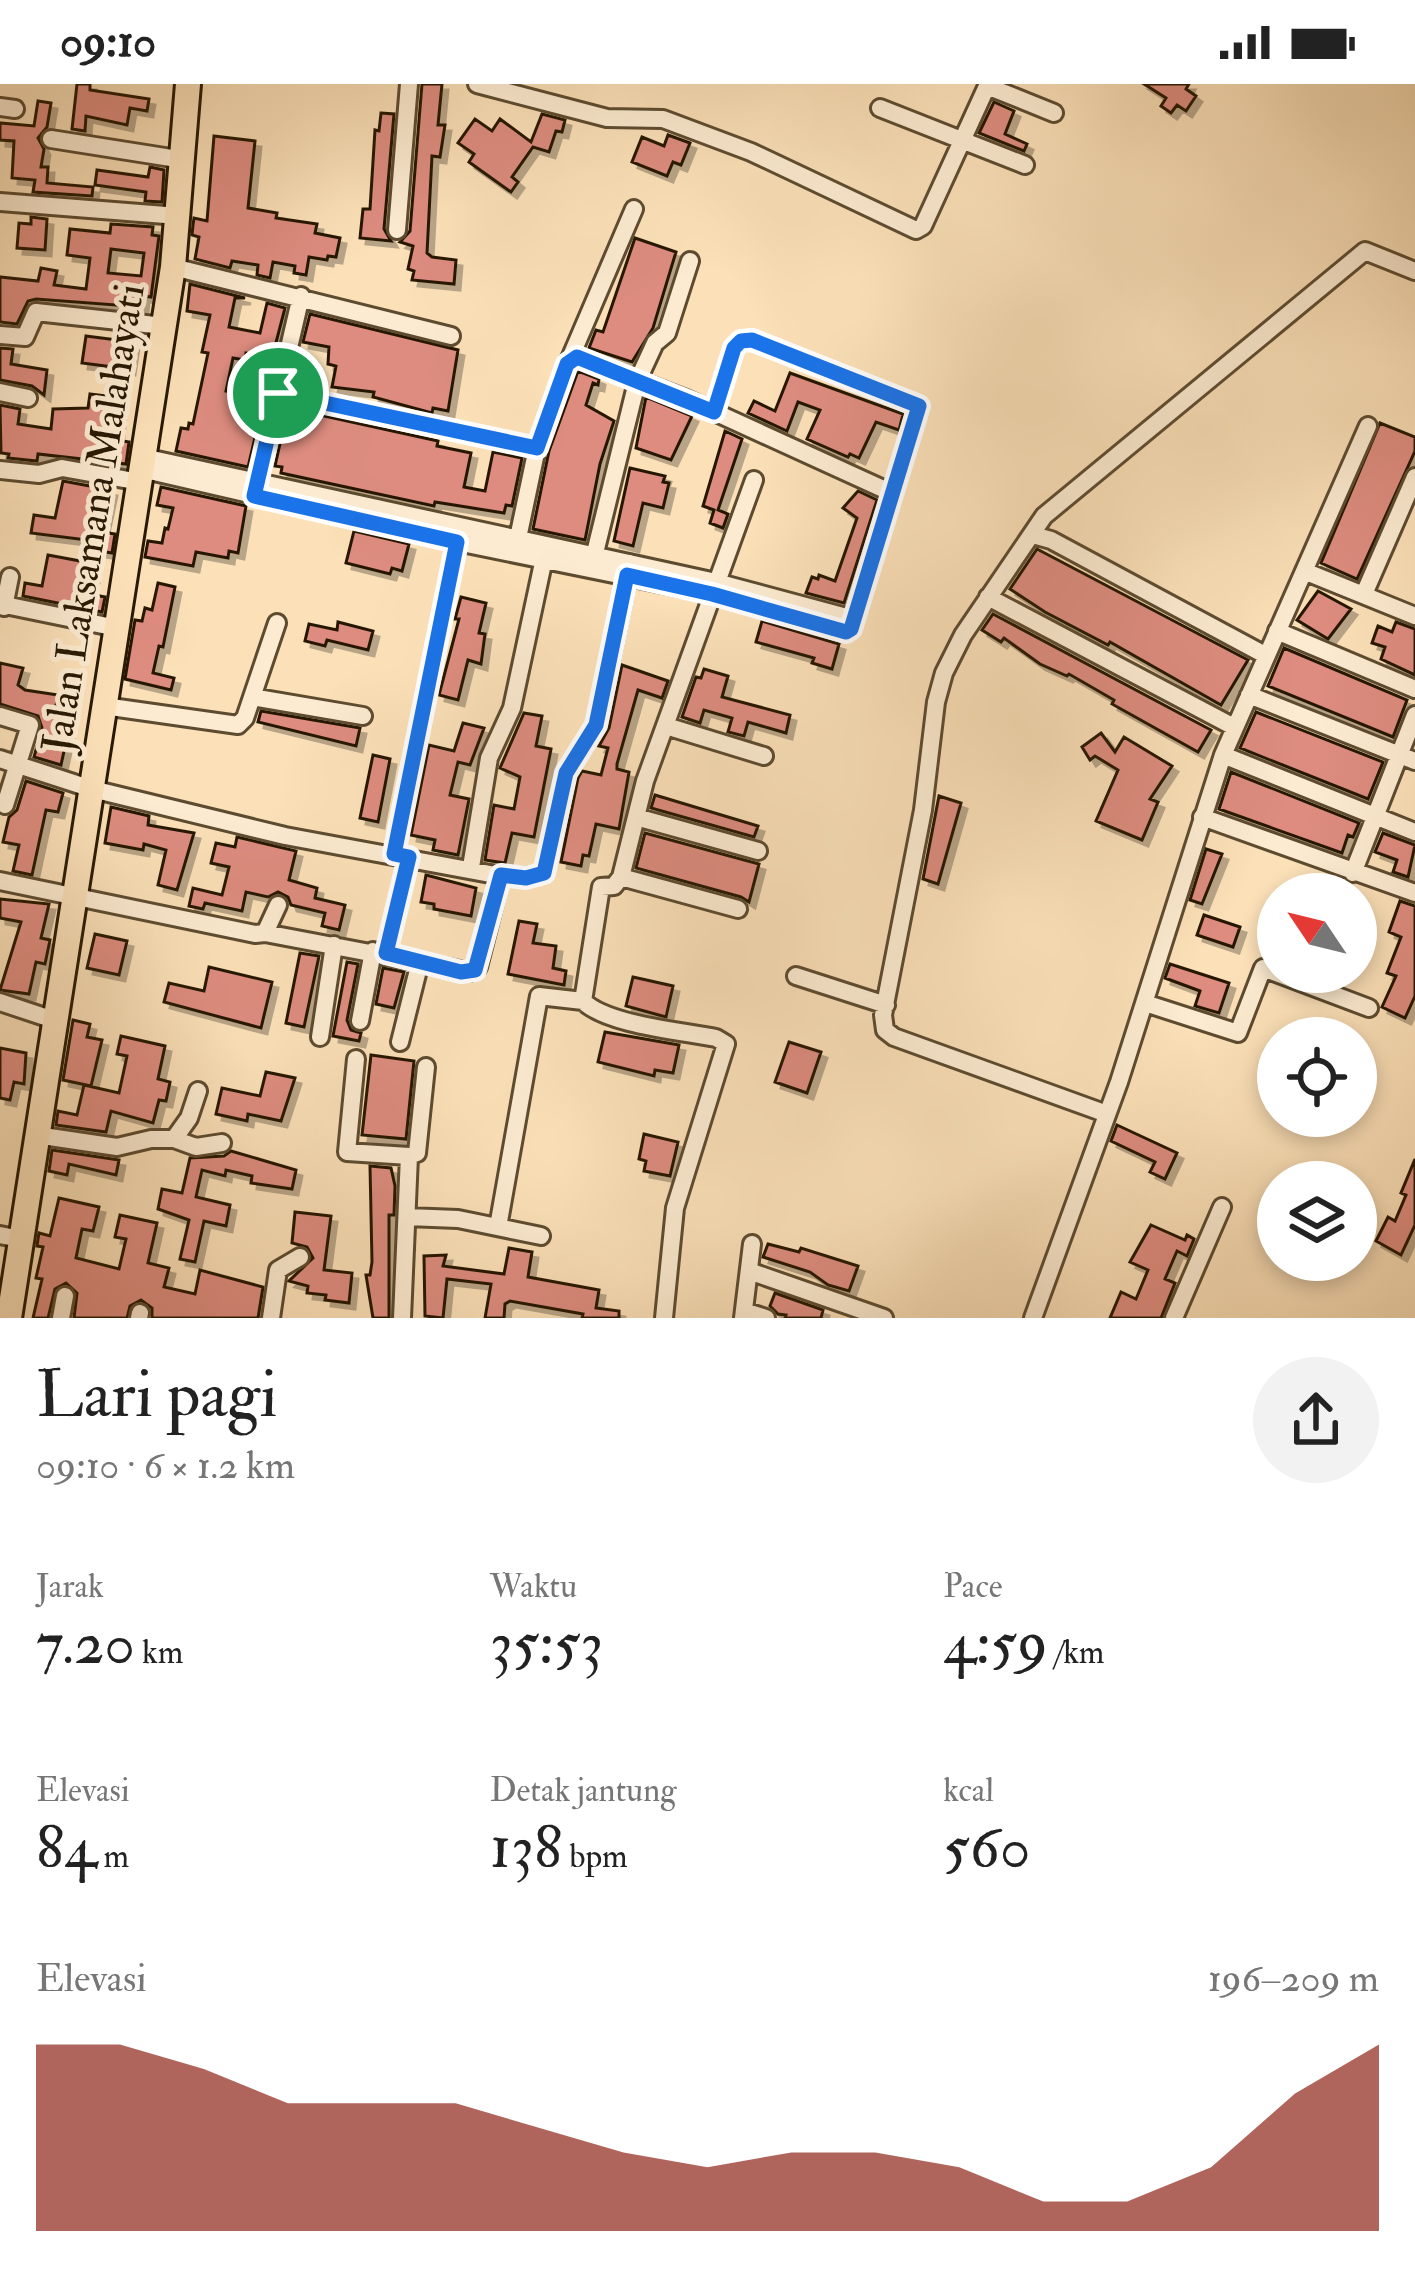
<!DOCTYPE html>
<html lang="id">
<head>
<meta charset="utf-8">
<style>
	:root { --surface:#fff; --page:#f2f2f2; --text:#222; --muted:#767676; --accent:#8f2418 }
	body { margin:0; font-family:"IM FELL Double Pica",serif; background:var(--page); color:var(--text); height:100vh; display:flex; flex-direction:column; font-size:45px; white-space:nowrap }
	* { box-sizing:border-box; margin:0 }
	p { font-size:39px; color:var(--muted) }
	.icon { flex:none; width:66px; height:66px; fill:none; stroke:currentColor; stroke-width:2; stroke-linecap:round; stroke-linejoin:round }
	.map { position:relative; height:1234px; overflow:hidden }
	.details { display:flex; flex-direction:column; background:var(--surface); flex:1 }
	.details>* { flex:none }
	.needle { width:78px; rotate:305deg }
	.tools { position:absolute; left:1257px; top:789px; display:grid; gap:24px }
	.tools a { display:grid; place-items:center; width:120px; height:120px; border-radius:50%; background:var(--surface); box-shadow:0 6px 18px #0003; font-size:60px }
	.pin { position:absolute; display:grid; place-items:center; width:102px; height:102px; color:#fff; margin:-51px; border:6px solid #fff; border-radius:50%; box-shadow:0 3px 12px #0007 }
	.round { display:grid; place-items:center; flex:none; width:126px; height:126px; border-radius:63px; background:var(--page) }
	.head { display:flex; align-items:center; justify-content:space-between; height:204px; padding:0 36px }
	h1 { font-size:66px; font-weight:600; line-height:90px }
	.stats { display:grid; grid-template-columns:repeat(3,1fr); gap:18px; height:204px; padding:12px 36px }
	.stats div { display:grid; align-content:center }
	.stats b { font-size:60px; font-weight:600 }
	.stats small { font-size:33px; font-weight:400 }
	.stats p { font-size:33px }
	.chart { height:336px; padding:24px 36px }
	.chart p { display:flex; justify-content:space-between }
	.chart svg { width:100%; height:216px; margin-top:12px; fill:var(--accent); opacity:.7 }
	.status { display:flex; justify-content:space-between; align-items:center; height:84px; padding:0 60px; background:var(--surface); direction:ltr }
	.status svg { height:33px; fill:currentColor }
	.map>svg:first-child { display:block }
</style>
</head>
<body>
<div class="status"><b>09:10</b><svg viewBox="0 0 49 12"><path d="M0 12V9h3v3zM5 12V6h3v6zM10 12V3h3v9zM15 12V0h3v12zM26 1h20v11H26zM47 4h2v5h-2z"/></svg></div>
<div class="map">
<svg width="1415" height="1234" viewBox="0 0 1415 1234">
	<defs>
		<filter id="shadow"><feDropShadow dx="6" dy="6" stdDeviation="0" flood-color="#0004"/></filter>
	</defs>
	<rect width="100%" height="100%" fill="#fbe0b8"/>
	<filter id="stains"><feTurbulence type="fractalNoise" baseFrequency=".00167" numOctaves="4"/><feColorMatrix values="0 0 0 0 .2 0 0 0 0 .09 0 0 0 0 .02 0 0 0 .5 -.17"/></filter>
	<radialGradient id="worn" r=".72"><stop offset=".6" stop-color="#630" stop-opacity="0"/><stop offset="1" stop-color="#630" stop-opacity=".3"/></radialGradient>
	<path fill="#dd8c7f" stroke="#281903" stroke-width="3" fill-rule="evenodd" filter="url(#shadow)" d="M77 0H90V6L149 15 147 27 130 24 127 41 86 32 85 47 72 45Z
		M422 0H442L438 41H445L440 73 432 72 427 169 432 173 456 176 454 200 412 196 414 187 408 185 413 162 400 158 410 147Z
		M1144 0H1189L1186 5 1196 12 1186 27 1177 21 1171 29 1161 22 1166 14Z
		M38 17 51 19 47 43 38 54 44 65 41 83H48L47 99 93 103 92 112 33 108 35 96 12 94 14 57 0 56V39L34 42Z
		M994 18 1014 27 1005 50 1027 60 1024 67 979 49Z
		M381 29 394 30 384 145 391 157 360 154 363 125H370L375 46 379 47Z
		M542 30 565 36 562 48 556 47 549 68 533 63 512 93 518 98 511 108 469 78 474 70 458 59 475 35 492 47 500 35 531 58Z
		M668 51 690 59 681 81 673 78 667 92 632 78 642 53 664 62Z
		M214 52 255 57 248 124 277 129 276 134 317 140 315 149 340 154 336 173 328 172 327 176 309 173 306 191 294 189 295 182 273 178 270 194 257 191 258 181 232 177 230 184 195 175 199 153 192 151 193 141 194 134 207 137Z
		M150 83 164 86 162 118 145 117 146 108 95 101 97 86 148 93Z
		M31 133 47 135 45 166 17 164 19 139 31 140Z
		M111 140 153 143 152 151 159 152 151 213 143 212 142 223 36 215 28 217 17 240 0 238V193L38 197 41 184 57 187 54 201 86 205 90 174 67 171 70 145 110 149ZM111 165 144 169 141 192 108 189Z
		M635 154 676 168 653 244 632 278 589 264 596 246 603 248Z
		M190 200 245 214H235L229 243 260 249 267 219 285 224 272 274 246 269 245 276 233 274 226 307 247 311 251 294 268 298 248 383 176 367 181 344 188 345 189 339 193 340 208 269 202 268 210 231 187 227Z
		M310 230 458 266 448 327 433 324 432 329 373 313 374 308 332 303 336 282 328 280 329 263 303 258Z
		M86 252 133 258 129 285 82 279Z
		M0 264 13 265 11 280 47 286 44 311 32 302 0 296Z
		M578 287 599 295 598 301 593 299 586 321 614 337 600 380 585 456 533 445 549 367Z
		M790 289 903 330 899 346 876 338 859 374 850 370 848 373 807 355 820 326 798 318 787 347 748 329 754 317 775 327Z
		M90 310 115 313 113 327H120L117 356 129 358 126 380 38 370 37 377 8 374 9 370 1 369 0 321 20 325 18 340 51 345 53 325 88 324Z
		M646 313 692 332 671 376 636 364Z
		M288 324 438 357 437 362 471 369 464 403 485 407 493 368 522 374 512 422 506 421 504 429 435 418 434 422 281 389 282 383 275 382Z
		M1380 339 1415 353V367L1357 495 1321 479Z
		M725 347 742 355 718 426 728 430 723 444 710 439 714 426 703 422Z
		M630 384 665 392 663 398 669 399 663 424 643 419 633 462 614 457Z
		M63 397 111 406 102 448 115 450 112 469 93 466 95 457 31 449 34 431 55 434Z
		M161 403 246 422 238 469 229 467 228 474 196 468 193 482 145 473 148 457 162 459 165 444 168 445 173 424 157 421Z
		M858 407 877 416 844 519 806 509 812 493 818 495 819 491 835 497 857 434 843 424Z
		M354 447 409 460 402 487 392 484 390 490 346 479Z
		M1037 465 1248 576 1221 621 1110 558 1108 561 1045 528 1010 505Z
		M48 471 96 480 89 510 105 513 102 528 23 512 25 499 42 502Z
		M158 499 175 503 163 563 159 562 153 589 174 594 171 606 125 595 135 536 142 537 145 524 152 526Z
		M1318 507 1351 525 1328 555 1297 536Z
		M461 513 486 519 479 549 485 550 481 580 468 576 458 616 439 611 459 535H455Z
		M993 530 1211 646 1198 668 1112 620 1114 616 1069 590 1067 592 1040 580 1004 554 1001 558 982 546Z
		M762 537 839 560 832 585 812 579 814 574 756 558Z
		M338 538 373 547 368 566 327 556 325 562 305 557 309 540 337 546Z
		M1396 538 1415 545V591L1381 575 1385 563 1372 559 1378 542 1392 548Z
		M1284 564 1407 616 1393 653 1268 602Z
		M0 579 23 584 18 601 25 606 58 611 54 632 71 635 61 681 34 673 42 644 38 632 0 620Z
		M622 581 668 597 662 614 638 606 617 680V685L629 688 619 745 596 740 589 772 583 771 581 782 561 778 578 694 582 687 601 691 608 664 599 662 609 644Z
		M704 585 728 592 722 613 790 631 786 649 748 638 744 652 728 648 732 634 704 626 700 639 682 633 696 593 701 594Z
		M261 627 360 644 356 662 258 638Z
		M1256 628 1383 678 1368 715 1240 664Z
		M524 629 542 632 536 662 551 665 534 753 512 749 505 779 485 776 494 721 514 725 520 693 500 684Z
		M463 639 484 644 470 681 458 678 450 711 469 715 458 771 433 766 435 756 411 751 429 661 454 667Z
		M1101 649 1115 668 1124 653 1172 682 1150 715 1158 718 1142 756 1096 737 1118 686 1095 672 1090 676 1082 663Z
		M373 671 390 675 378 738 360 734Z
		M1231 688 1359 739 1353 753 1348 751 1342 769 1219 725Z
		M26 697 63 709 58 728 46 726 32 791 13 787 19 761 3 758 9 733 17 726Z
		M655 711 758 742 754 753 651 724Z
		M939 712 961 719 938 800 923 795Z
		M111 723 149 732 148 741 194 749 177 806 158 801 166 766 144 760 143 766 105 759Z
		M645 749 759 780 749 818 741 813 636 784Z
		M1383 749 1415 761 1408 793 1393 788 1397 776 1375 768Z
		M237 753 296 767 289 796 317 804 315 814 345 821 339 846 322 842 325 829 291 821 288 813 278 808 268 813 246 808 242 827 205 819 203 825 189 822 193 804 222 811 229 783 211 779 216 759 235 763Z
		M1206 765 1222 770 1202 820 1190 816Z
		M426 791 476 804 471 832 434 825V820L421 818Z
		M0 815 49 820 41 854 50 856 45 880 36 878 29 910 0 906 21 838 0 834Z
		M1400 817 1415 822V912L1405 934 1382 923 1396 892 1387 889 1401 853 1389 848Z
		M1204 831 1240 843 1233 863 1197 851Z
		M519 837 537 840 533 859 556 862 553 884 566 887 564 901 508 890Z
		M95 850 127 857 119 891 87 884Z
		M300 869 319 872 304 943 286 939Z
		M347 878 358 880 347 936 351 946 361 949 359 957 333 952Z
		M1170 880 1229 899 1219 929 1195 922 1200 907 1165 894Z
		M209 883 272 898 261 944 164 918 169 899 204 907Z
		M383 884 404 888 394 924 376 920Z
		M633 893 673 902 666 933 626 922Z
		M73 936 90 940 87 953 102 956 91 1002 63 996Z
		M605 948 679 961 673 989 655 986 654 992 598 978Z
		M121 952 165 962 158 995 170 998 166 1017 159 1016 153 1039 111 1027 106 1048 56 1041 58 1027 77 1031 84 1001 119 1009 127 972 117 970Z
		M789 958 821 968 807 1009 775 998Z
		M0 964 26 969 24 1000 14 998 10 1016 0 1014Z
		M371 971 414 977 406 1055 362 1051Z
		M266 988 295 994 281 1037 248 1030 247 1037 216 1030 222 1004 260 1012Z
		M1117 1041 1177 1069 1165 1095 1150 1088 1155 1078 1111 1057Z
		M644 1050 678 1058 670 1092 644 1087 646 1077 639 1075Z
		M52 1066 119 1076 116 1091 69 1080 67 1091 49 1087Z
		M231 1067 296 1086 292 1105 251 1099 252 1092 226 1086 225 1092 202 1086 196 1113 230 1121 226 1142 204 1137 195 1178 180 1175 189 1136 158 1125 162 1105 182 1109 190 1074 224 1072Z
		M1415 1075V1141L1401 1171 1376 1157 1388 1133 1395 1137 1406 1111 1401 1109Z
		M370 1082 391 1084 395 1102 394 1131H389V1234H373L366 1191H370L372 1178Z
		M59 1114 99 1123 93 1147 82 1145 76 1174 119 1185 126 1155 115 1153 120 1131 157 1139 148 1179 169 1184 164 1203 195 1210 200 1186 263 1203 258 1234H152V1224L141 1216 130 1222 127 1234H74L77 1209 66 1199 55 1205 48 1234H33L42 1195 36 1194 43 1163 37 1162 38 1155 39 1149 50 1152Z
		M295 1128 331 1132 324 1186 352 1189 349 1219 325 1216 326 1211 307 1209 308 1202 289 1197 313 1174 307 1163 292 1159Z
		M1151 1141 1185 1156 1187 1151 1194 1155 1187 1172 1177 1167 1165 1195 1175 1199 1161 1234H1110L1121 1208 1136 1215 1148 1186 1130 1178Z
		M768 1160 799 1168 801 1164 858 1182 849 1207 828 1201 810 1188 763 1173Z
		M509 1164 532 1168 528 1193 599 1206 596 1224 619 1227V1234H582L583 1230 510 1217 505 1220 504 1234H485L491 1200 447 1195 443 1234 425 1232 424 1172 446 1171 443 1182 504 1190Z
		M775 1209 823 1226 821 1234H785L786 1231 778 1230 770 1222Z"/>
	<g fill="none" stroke-linecap="round" stroke-linejoin="round">
		<g stroke="#5d4b30" stroke-width="22">
			<path id="minor" d="M477 0 607 34 663 35 751 68 916 146 923 142 988 0
				M987 2 1054 29
				M0 23 15 25
				M880 24 1025 81
				M51 55 184 76
				M0 118 178 132
				M397 146 409 0
				M173 183 451 252
				M0 251 25 253 36 228 164 242
				M569 277 634 125
				M0 308 28 314
				M278 309 537 364
				M143 373 716 498 854 535
				M141 385 457 458 712 510 849 547 919 323 752 256 741 258 734 264 714 328
				M0 386 39 390 62 384 140 398
				M256 406 301 212
				M1033 451 1051 456 1265 571
				M518 454 537 364 567 279 577 273 686 315 892 409
				M593 477 637 298 655 259 667 249 690 177
				M1304 487 1415 532
				M1364 510 1415 393
				M988 513 1234 643
				M5 521 117 544
				M4 523 10 493
				M1277 547 1415 605
				M1249 611 1415 677
				M252 613 363 632
				M104 622 238 641 245 634 277 539
				M0 632 30 641 5 721
				M666 642 764 672
				M1223 671 1415 748
				M0 675 92 705 285 752 501 792 526 793 544 789 566 689 597 641 630 479
				M636 733 758 767
				M1202 733 1415 809
				M394 770 459 448
				M471 783 489 674 512 624 546 465
				M1353 789 1415 631
				M621 793 738 825
				M0 797 255 850 265 849 278 821
				M265 849 470 888 478 883 501 792
				M386 869 409 773
				M796 892 886 921
				M0 918 54 936
				M1145 919 1238 949 1263 884 1369 924
				M360 937 373 867
				M320 953 334 861
				M400 958 420 878
				M356 975 347 1068 409 1072 402 1234
				M1107 1030 894 953 885 946 883 931 923 726 936 618 944 589 963 551 1044 432 1365 167 1415 187
				M36 1051 117 1063 151 1055H174L196 1063 222 1059
				M174 1055 189 1034 198 1007
				M409 1072 417 1069 426 983
				M407 1133 458 1135 541 1152
				M498 1143 539 912 583 917
				M0 1151 21 1155
				M749 1187 884 1234
				M744 1227 766 1234
				M61 1234 65 1212
				M139 1234 140 1229
				M271 1234 278 1186 300 1173
				M664 1234 675 1124 726 960 716 954C681 947 607 941 583 917L601 803 614 802 621 793 645 697 754 396
				M743 1234 752 1160
				M1033 1234 1119 998 1223 671 1368 342
				M1174 1234 1222 1123"/>
		</g>
		<g stroke="#281903" stroke-width="30">
			<path id="highway" d="M9 1234 173 183 188 0"/>
		</g>
		<use href="#minor" stroke="#fcebd1" stroke-width="16"/>
		<use href="#highway" stroke="#fbe0b8" stroke-width="24"/>
	</g>
	<g fill="none" stroke-linecap="round" stroke-linejoin="round">
		<g stroke="#fff" stroke-width="24">
			<path id="route" d="M752 256 919 322 851 545 846 548 712 510 627 491 596 641 566 689 544 789 526 794 501 791 475 886 461 888 386 869 409 773 394 770 457 458 254 412 278 309 537 364 567 280 577 273 714 328 734 264 741 257Z"/>
		</g>
		<use href="#route" stroke="#1a73e8" stroke-width="15"/>
	</g>
	<g text-anchor="middle" dominant-baseline="central" stroke-width="10" stroke-linejoin="round" paint-order="stroke">
		<g font-size="42" fill="#281903" stroke="#fcebd1">
			<text transform="translate(94 434) rotate(-81)">Jalan Laksamana Malahayati</text>
		</g>
	</g>
	<rect width="100%" height="100%" filter="url(#stains)"/>
	<rect width="100%" height="100%" fill="url(#worn)"/>
</svg>
<div class="tools">
<a><svg class="needle" viewBox="-14 -14 28 28"><path d="M0-13l5 13h-10z" fill="#e53935"/><path d="M0 13l5-13h-10z" fill="#767676"/></svg></a>
<a><svg class="icon" aria-label="locate" viewBox="0 0 24 24"><circle cx="12" cy="12" r="6"/><path d="M12 2v4M12 18v4M2 12h4M18 12h4"/></svg></a>
<a><svg class="icon" aria-label="layers" viewBox="0 0 24 24"><path d="M12 4l9 5-9 5-9-5zM3 14l9 5 9-5"/></svg></a>
</div>
<div class="pin" style="left:278px;top:309px;background:#1e9e55"><svg class="icon" aria-label="arrive" viewBox="0 0 24 24"><path d="M6 21V4h12l-3 4 3 4H6"/></svg></div>
</div>
<section class="details">
<div class="head"><div><h1>Lari pagi</h1><p>09:10 · 6 × 1.2 km</p></div><a class="round"><svg class="icon" aria-label="share" viewBox="0 0 24 24"><path d="M12 15V3M7 8l5-5 5 5M5 13v7h14v-7"/></svg></a></div>
<div class="stats">
<div><p>Jarak</p><b>7.20<small> km</small></b></div>
<div><p>Waktu</p><b>35:53</b></div>
<div><p>Pace</p><b>4:59<small> /km</small></b></div>
</div>
<div class="stats">
<div><p>Elevasi</p><b>84<small> m</small></b></div>
<div><p>Detak jantung</p><b>138<small> bpm</small></b></div>
<div><p>kcal</p><b>560</b></div>
</div>
<div class="chart"><p><span>Elevasi</span>196–209 m</p>
<svg viewBox="0 0 160 44" preserveAspectRatio="none"><path d="M0 44V6L10 6L20 11L30 18L40 18L50 18L60 23L70 28L80 31L90 28L100 28L110 31L120 38L130 38L140 31L150 16L160 6V44z"/></svg>
</div>
</section>
</body>
</html>
